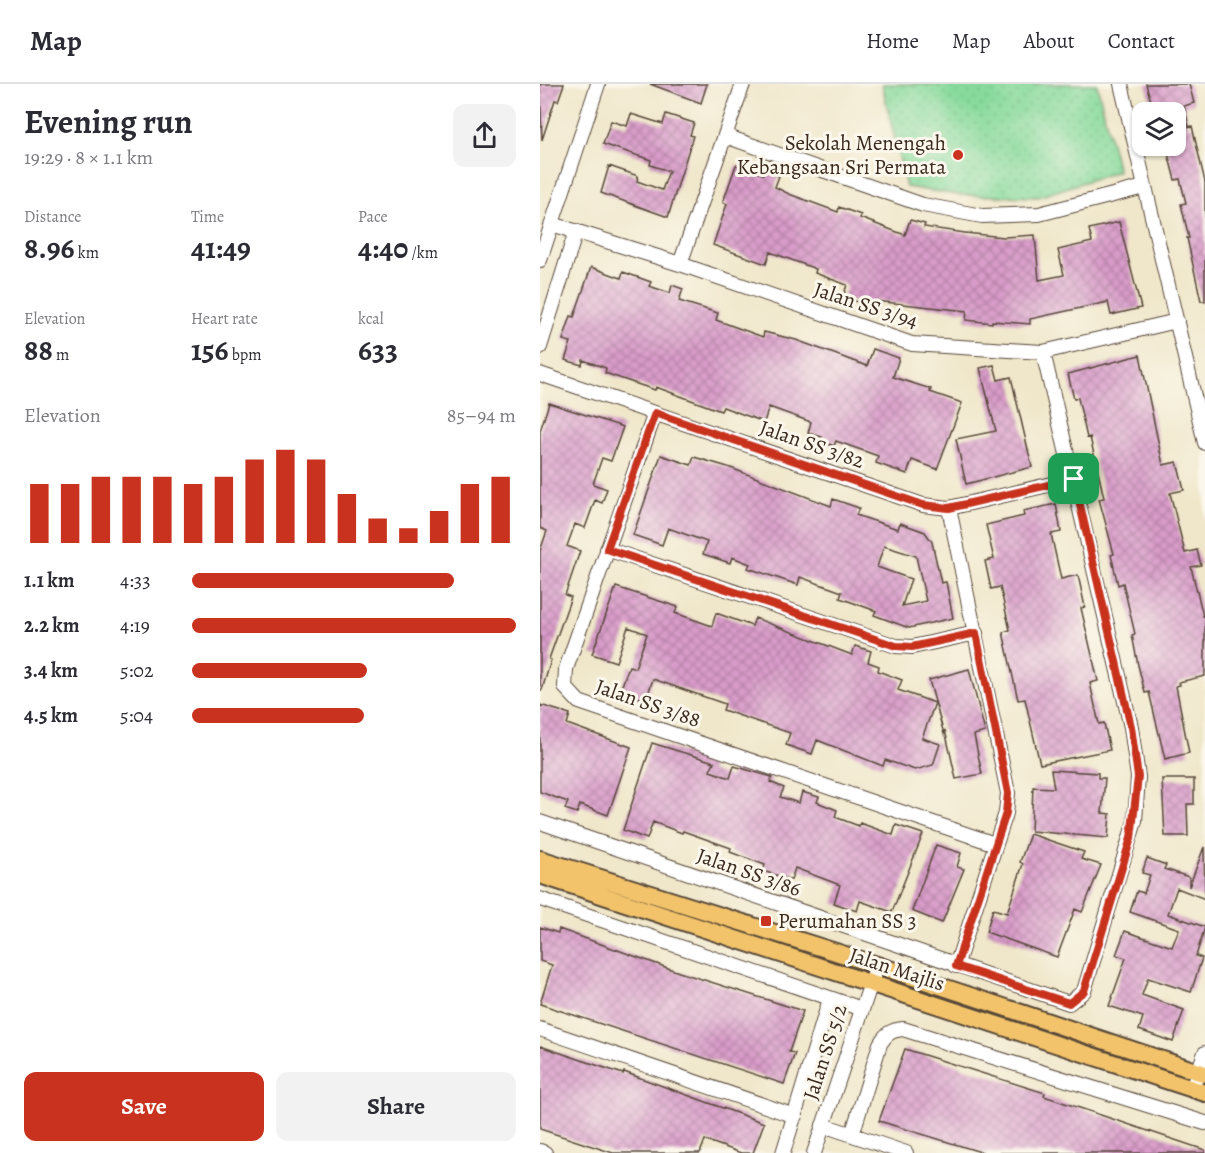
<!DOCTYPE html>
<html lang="en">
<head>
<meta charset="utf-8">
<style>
	:root { --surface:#fff; --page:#f2f2f3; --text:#2b2b33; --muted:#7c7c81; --line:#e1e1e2; --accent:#c8321e }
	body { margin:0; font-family:Alegreya,serif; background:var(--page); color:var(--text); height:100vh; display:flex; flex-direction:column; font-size:22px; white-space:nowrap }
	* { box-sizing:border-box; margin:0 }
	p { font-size:20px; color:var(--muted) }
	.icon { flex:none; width:33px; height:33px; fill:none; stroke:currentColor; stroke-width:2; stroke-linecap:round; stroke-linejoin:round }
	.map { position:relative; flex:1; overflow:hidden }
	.sheet { display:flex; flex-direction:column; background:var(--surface); width:540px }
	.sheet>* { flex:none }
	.fabs { position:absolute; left:592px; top:18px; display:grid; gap:12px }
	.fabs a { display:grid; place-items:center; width:54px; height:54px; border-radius:12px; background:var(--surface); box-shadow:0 2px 4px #0004; font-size:30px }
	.pin { position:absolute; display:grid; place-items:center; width:51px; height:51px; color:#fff; margin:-26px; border-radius:12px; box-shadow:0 3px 9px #0006 }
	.round { display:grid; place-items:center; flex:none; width:63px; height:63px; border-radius:12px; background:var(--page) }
	.headline { display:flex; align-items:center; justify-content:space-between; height:102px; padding:0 24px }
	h1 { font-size:33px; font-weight:700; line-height:45px }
	.metrics { display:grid; grid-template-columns:repeat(3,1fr); gap:9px; height:102px; padding:6px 24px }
	.metrics div { display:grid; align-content:center }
	.metrics b { font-size:30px; font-weight:700 }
	.metrics small { font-size:16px; font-weight:400 }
	.metrics p { font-size:16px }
	.chart { height:168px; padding:12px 24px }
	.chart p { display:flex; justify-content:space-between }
	.chart svg { width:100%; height:108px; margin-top:6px; stroke:var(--accent); stroke-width:6 }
	.button { display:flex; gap:12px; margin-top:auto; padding:12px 24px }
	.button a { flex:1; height:69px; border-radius:12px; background:var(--accent); color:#fff; font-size:24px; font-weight:700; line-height:69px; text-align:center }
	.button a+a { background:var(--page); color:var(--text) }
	ul { padding:0 24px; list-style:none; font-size:20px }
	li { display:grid; grid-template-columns:96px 72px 1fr; align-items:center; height:45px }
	li i { height:15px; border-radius:8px; background:var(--accent) }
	header { display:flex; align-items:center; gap:36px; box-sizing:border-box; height:84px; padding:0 30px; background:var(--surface); border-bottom:2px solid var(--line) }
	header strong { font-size:28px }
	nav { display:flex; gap:33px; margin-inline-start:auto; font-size:21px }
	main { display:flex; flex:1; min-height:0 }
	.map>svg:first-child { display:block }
</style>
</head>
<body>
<header>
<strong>Map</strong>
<nav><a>Home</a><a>Map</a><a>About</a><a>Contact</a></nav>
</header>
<main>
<section class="sheet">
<div class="headline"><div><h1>Evening run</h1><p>19:29 · 8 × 1.1 km</p></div><a class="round"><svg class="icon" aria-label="share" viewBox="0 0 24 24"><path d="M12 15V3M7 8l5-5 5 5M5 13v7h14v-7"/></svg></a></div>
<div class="metrics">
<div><p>Distance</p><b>8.96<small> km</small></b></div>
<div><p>Time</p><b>41:49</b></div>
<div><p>Pace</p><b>4:40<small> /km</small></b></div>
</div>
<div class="metrics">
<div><p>Elevation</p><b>88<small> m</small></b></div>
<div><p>Heart rate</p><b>156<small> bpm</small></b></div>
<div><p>kcal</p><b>633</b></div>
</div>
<div class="chart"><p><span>Elevation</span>85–94 m</p>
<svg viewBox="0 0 160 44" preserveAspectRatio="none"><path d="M5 44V20M15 44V20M25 44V17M35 44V17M45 44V17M55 44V20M65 44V17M75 44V10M85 44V6M95 44V10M105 44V24M115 44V34M125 44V38M135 44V31M145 44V20M155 44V17"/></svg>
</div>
<ul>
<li><b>1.1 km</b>4:33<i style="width:81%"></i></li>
<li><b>2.2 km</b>4:19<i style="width:100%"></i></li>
<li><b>3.4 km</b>5:02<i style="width:54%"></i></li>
<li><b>4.5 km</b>5:04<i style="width:53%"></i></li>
</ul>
<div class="button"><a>Save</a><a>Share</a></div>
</section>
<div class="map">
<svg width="665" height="1069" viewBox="0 0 665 1069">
	<defs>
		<pattern id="park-dots" width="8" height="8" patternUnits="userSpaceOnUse" patternTransform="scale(1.5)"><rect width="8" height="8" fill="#87da9b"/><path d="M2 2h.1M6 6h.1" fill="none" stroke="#75bb85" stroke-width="1.8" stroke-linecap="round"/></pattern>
		<pattern id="building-cross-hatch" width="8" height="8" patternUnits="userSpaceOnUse" patternTransform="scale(1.5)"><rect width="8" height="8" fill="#d99cca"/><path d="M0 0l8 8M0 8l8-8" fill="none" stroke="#b17fa3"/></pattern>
	</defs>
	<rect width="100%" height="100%" fill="#fbf7ec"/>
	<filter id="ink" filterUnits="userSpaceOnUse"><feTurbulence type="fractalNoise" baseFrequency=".0167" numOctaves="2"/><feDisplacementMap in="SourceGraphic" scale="12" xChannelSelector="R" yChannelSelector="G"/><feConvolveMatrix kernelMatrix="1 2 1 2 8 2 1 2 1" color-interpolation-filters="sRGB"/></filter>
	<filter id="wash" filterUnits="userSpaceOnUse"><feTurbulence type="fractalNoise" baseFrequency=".008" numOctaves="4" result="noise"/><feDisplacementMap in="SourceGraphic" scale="24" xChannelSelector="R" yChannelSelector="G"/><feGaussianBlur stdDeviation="1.35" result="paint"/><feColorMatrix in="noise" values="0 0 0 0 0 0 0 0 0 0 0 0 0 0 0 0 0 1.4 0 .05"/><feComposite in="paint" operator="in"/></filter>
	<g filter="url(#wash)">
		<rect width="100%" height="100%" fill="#f0e7ca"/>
		<path fill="url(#park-dots)" stroke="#61825c" stroke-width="1.5" d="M342 0H557L578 87 498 113 420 111 366 103Z"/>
		<g id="blocks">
			<path fill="url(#building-cross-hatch)" fill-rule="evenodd" d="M0 0H24L18 17 15 16 2 56Z
				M110 0H167L161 19Z
				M606 0H649L654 19 644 22 649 43 652 42 665 98V217H661L647 154H649L641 120 646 119 640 95 635 96 626 62H636V24L614 28Z
				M91 30 123 40 126 30 154 39 150 51 153 52 128 133 61 109 69 82 98 92 97 97 122 106 129 87 110 81 111 76 63 60 71 37 87 42Z
				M196 81 223 90 224 86 239 92 235 103 249 110 298 128 299 123 321 131 320 134 365 151 370 136 385 140 384 143 425 149 464 153 495 151 499 196 524 191 518 166 552 158 549 145 579 138 601 224 571 231 568 218 490 235V240L452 237V239L426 236 427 227 335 217 333 223 303 213 307 201 275 189 276 185 230 168 226 180 173 161 187 120 183 118Z
				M51 183 81 194 83 188 111 198 109 202 130 209 132 201 143 205 139 217 178 229 176 236 223 253 224 248 256 256 327 282 333 265 359 274 353 293 391 305 390 308 422 319 397 385 372 376 367 390 336 379 338 372 296 357 294 362 280 357 282 353 268 349 271 338 229 323 224 338 183 323 181 327 116 303 115 306 88 297 65 289 66 284 43 276 42 281 25 276 31 258 23 256 31 232 34 233Z
				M600 271 623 381 637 378 644 406 630 409 645 469 657 466 661 481 651 483 663 532 665 531V592L639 598 640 601 636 602 649 669 625 675 609 608 605 609 598 581 592 551 595 550 583 499 578 501 571 471 574 470 559 415 564 414 550 353 547 354 538 314 534 315 528 290Z
				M454 281 458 296 471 293 492 383 426 400 416 355 456 347 440 284Z
				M9 319 83 343 71 377 62 374 53 400 67 405 62 419 55 416 45 444 35 440 27 462 40 467 25 511 31 513 9 575 11 576 2 606H0V467L7 447 0 444V347Z
				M121 371 151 381 154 373 188 383 291 422 293 415 319 424 316 431 358 445 360 439 385 448 392 458 401 499 406 498 413 534 369 544 334 531 336 527 300 514 302 508 260 493 258 501 208 484 210 480 192 473 190 479 163 470 167 458 128 444 122 461 93 451ZM344 462 376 472 386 517 362 522 371 495 337 483Z
				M516 420 521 448 511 450 521 495 538 491 545 523 541 524 558 597 550 599 559 640 564 639 570 666 500 680 485 615 478 616 463 548 470 546 460 503 451 505 445 477 454 475 446 441 484 432 483 427Z
				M76 503 138 523 135 529 172 542 176 529 212 542 215 534 312 571 315 562 331 567 328 578 339 582 338 587 362 596 358 606 395 619 382 654 400 660 393 681 375 686 345 676 343 682 277 656 272 670 246 661 250 649 183 626 185 620 113 595 106 616 80 607 89 582 95 584 107 550 88 543 76 578 52 570Z
				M429 585 445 648 434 651 442 690 416 695 405 646 404 650 389 596Z
				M0 621 30 630 27 640 91 663 68 731 40 721 37 729 25 725 28 718 0 708Z
				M112 659 174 678 170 687 190 694 194 682 232 693 230 698 244 704 240 713 259 719 262 708 279 713 277 718 297 726 295 733 319 742 320 739 353 751 356 741 383 750 352 828 320 817 317 827 294 819 300 801 255 784 251 796 223 787 225 781 190 768 191 764 143 747 142 749 113 738 107 755 83 746Z
				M511 686 558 689V694H565L562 729 570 730 568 754 491 747 493 703 514 704Z
				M622 695H654V720H647L648 752H625Z
				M490 750 544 768 541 775 561 781 542 828 535 825 517 873 446 848 453 825 467 829 483 780 480 778Z
				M396 761 421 769 417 783 424 785 402 839 372 827Z
				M664 763 665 815 637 804 628 830 665 843 656 872 662 874 651 908 608 894 602 911 644 926 633 958 599 946 603 933 569 922 586 874 576 871 585 847 632 863 639 845 590 828 597 807 604 809 610 791 602 789 607 774 626 781 624 785 649 793V803Z
				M0 843 18 849 19 845 139 888 263 927 249 968 255 969 244 1000 0 920 12 881 0 877Z
				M0 962 83 990 84 988 224 1039 213 1069H201L165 1056 160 1069H73L0 1045Z
				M365 965 505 1009 504 1012 665 1066V1069H444L339 1037Z"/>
		</g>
	</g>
	<g filter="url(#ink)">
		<use href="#blocks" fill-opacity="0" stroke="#564638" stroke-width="1.5"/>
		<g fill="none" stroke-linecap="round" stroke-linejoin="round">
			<g stroke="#564638" stroke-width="16">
				<path id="minor" d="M581 0 665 359
					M185 52 383 121 442 132 499 130 604 103
					M12 140 140 180 372 260 503 268 637 237
					M0 176 58 0
					M140 180 203 0
					M0 263 36 147
					M0 290 383 421 409 424 534 395
					M115 329 26 585 25 603 39 618 455 760
					M409 424 468 709 466 729 416 882
					M67 465 356 562 372 563 436 549
					M0 738 529 919 544 907 595 737 598 693 591 643 503 268
					M0 815 322 925
					M0 945 255 1032
					M652 1005 665 969
					M283 1041 366 1069
					M312 1051 340 960C346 950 351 946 363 945L665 1039
					M0 1067 5 1069
					M243 1069 290 915
					M274 1069 337 881"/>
			</g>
			<g stroke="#564638" stroke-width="20">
				<path id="major" d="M0 775 337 881 665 990
					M0 791 665 1009"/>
			</g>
			<use href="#minor" stroke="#fff" stroke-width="14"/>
			<use href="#major" stroke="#f2c36a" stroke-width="16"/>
		</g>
	</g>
	<g fill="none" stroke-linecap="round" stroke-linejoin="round" filter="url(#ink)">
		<g stroke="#fff" stroke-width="12">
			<path id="route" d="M115 329 383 421 409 424 534 395 591 643 598 693 591 754 544 907 529 919 416 882 466 729 468 709 436 549 372 563 356 562 67 465Z"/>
		</g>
		<use href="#route" stroke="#c8321e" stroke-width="8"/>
	</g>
	<g fill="#c8321e" stroke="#fbf7ec" stroke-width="2">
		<circle cx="418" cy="71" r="6"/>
		<rect x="220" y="831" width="12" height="12" rx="3"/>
	</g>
	<g text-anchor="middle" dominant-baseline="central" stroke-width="6" stroke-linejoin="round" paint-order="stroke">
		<g font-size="21" fill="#3b2a1e" stroke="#fbf7ec" text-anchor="end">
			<text x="406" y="59">Sekolah Menengah<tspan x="406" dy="24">Kebangsaan Sri Permata</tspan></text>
			<text x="238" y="837" text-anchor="start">Perumahan SS 3</text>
		</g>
		<g font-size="21" fill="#3b2a1e" stroke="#fbf7ec">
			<text transform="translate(326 221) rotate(18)">Jalan SS 3/94</text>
			<text transform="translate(272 360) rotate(19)">Jalan SS 3/82</text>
			<text transform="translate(108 619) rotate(19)">Jalan SS 3/88</text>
			<text transform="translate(209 788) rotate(19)">Jalan SS 3/86</text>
			<text transform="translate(357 885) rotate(18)">Jalan Majlis</text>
			<text transform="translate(285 968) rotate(-72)">Jalan SS 5/2</text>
		</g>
	</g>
</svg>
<div class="fabs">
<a><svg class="icon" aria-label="layers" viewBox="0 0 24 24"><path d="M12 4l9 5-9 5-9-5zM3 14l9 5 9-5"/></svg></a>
</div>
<div class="pin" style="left:534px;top:395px;background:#1e9e55"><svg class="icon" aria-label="arrive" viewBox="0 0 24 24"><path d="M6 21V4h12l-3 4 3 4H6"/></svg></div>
</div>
</main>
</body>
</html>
